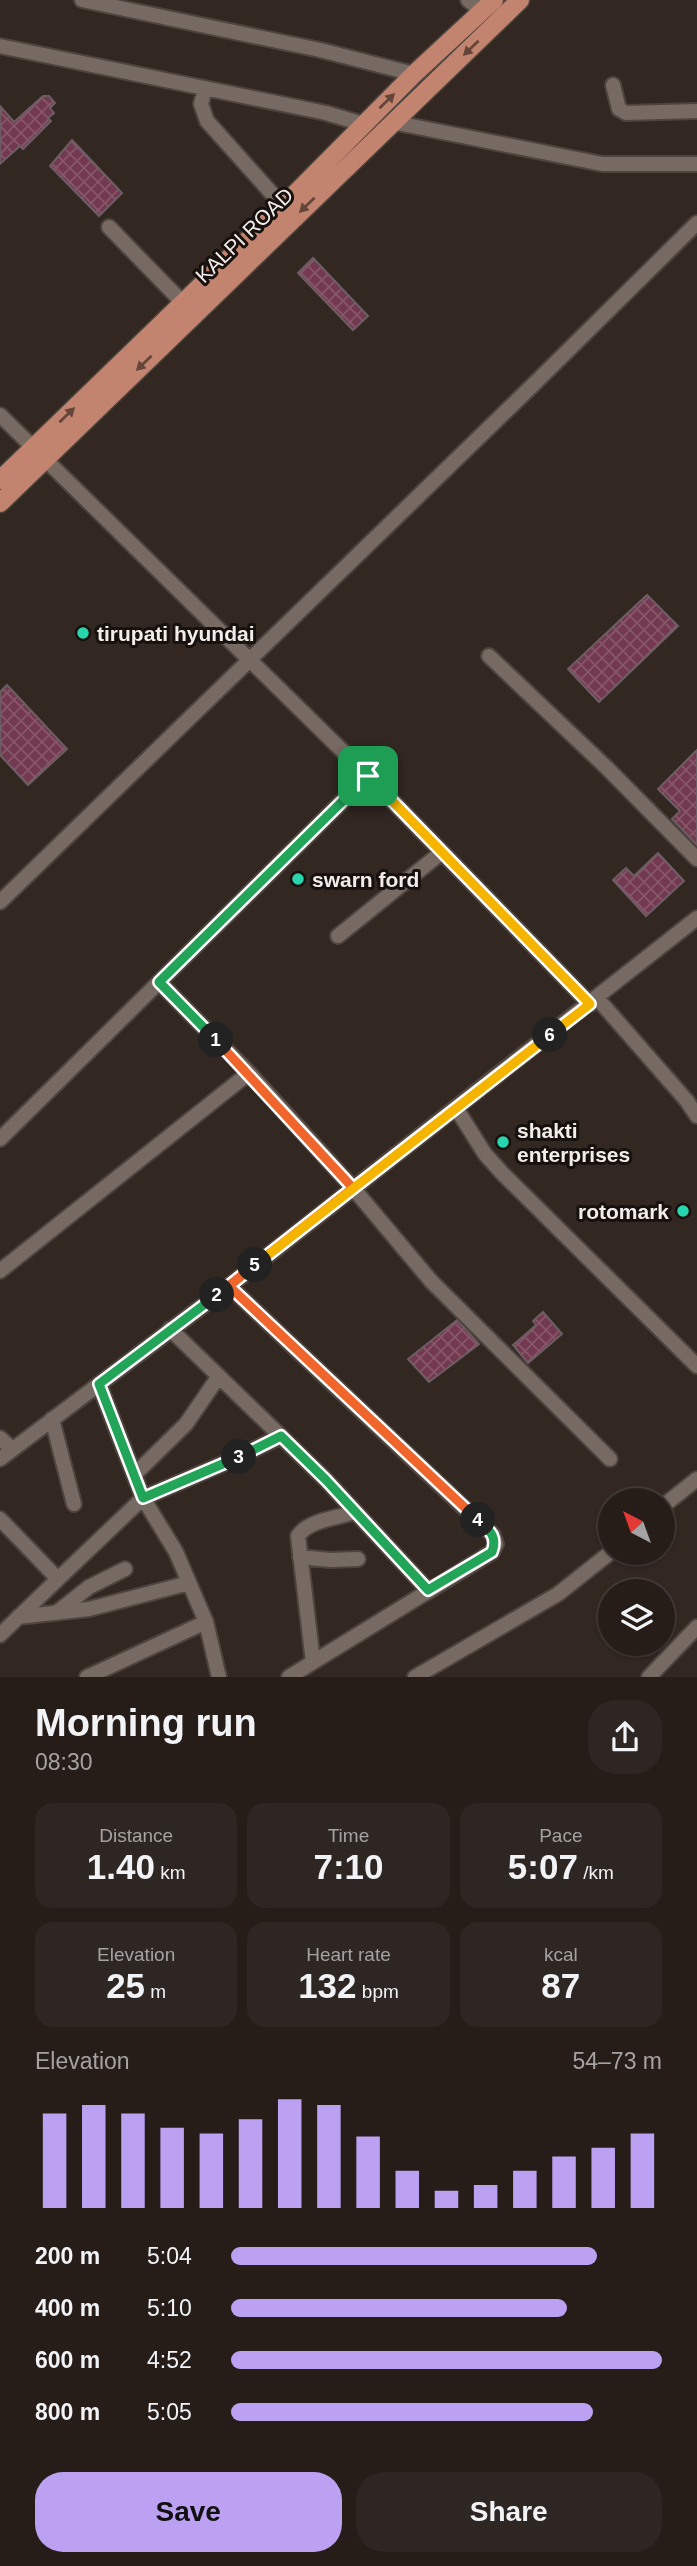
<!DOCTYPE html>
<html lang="en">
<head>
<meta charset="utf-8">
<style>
	:root { --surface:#261d19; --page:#2e2622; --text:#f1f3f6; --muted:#a4a2a2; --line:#423b38; --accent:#bca0f2 }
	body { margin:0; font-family:Arial,sans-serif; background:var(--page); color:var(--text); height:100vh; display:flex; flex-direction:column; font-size:26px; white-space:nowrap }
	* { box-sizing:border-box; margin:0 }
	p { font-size:23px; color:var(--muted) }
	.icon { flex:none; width:38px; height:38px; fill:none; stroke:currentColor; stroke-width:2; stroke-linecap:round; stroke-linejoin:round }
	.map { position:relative; height:1677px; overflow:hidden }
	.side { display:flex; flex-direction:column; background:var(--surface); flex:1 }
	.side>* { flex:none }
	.needle { width:46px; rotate:319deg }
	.buttons { position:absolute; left:598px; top:1488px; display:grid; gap:14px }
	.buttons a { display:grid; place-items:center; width:77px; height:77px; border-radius:50%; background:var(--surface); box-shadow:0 2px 5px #0004,0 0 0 2px var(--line); font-size:35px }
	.pin { position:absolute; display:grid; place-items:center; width:60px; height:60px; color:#fff; margin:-30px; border-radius:14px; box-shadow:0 4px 10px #0006 }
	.km { position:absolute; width:35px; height:35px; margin:-18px; border-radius:50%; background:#222; color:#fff; font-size:19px; line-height:35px; text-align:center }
	.round { display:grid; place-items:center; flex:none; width:74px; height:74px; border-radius:28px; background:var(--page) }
	.overview { display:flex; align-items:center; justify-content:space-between; height:119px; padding:0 35px }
	h1 { font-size:38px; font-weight:800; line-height:52px }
	.figures { display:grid; grid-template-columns:repeat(3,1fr); gap:10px; height:119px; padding:7px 35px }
	.figures div { display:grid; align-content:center; border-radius:18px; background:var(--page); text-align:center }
	.figures b { font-size:35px; font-weight:800 }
	.figures small { font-size:19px; font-weight:400 }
	.figures p { font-size:19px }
	.chart { height:196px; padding:14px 35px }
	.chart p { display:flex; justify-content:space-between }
	.chart svg { width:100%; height:126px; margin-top:7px; stroke:var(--accent); stroke-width:6 }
	.button { display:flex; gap:14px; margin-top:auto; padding:14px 35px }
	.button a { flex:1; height:80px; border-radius:28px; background:var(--accent); color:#111; font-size:28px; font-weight:800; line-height:80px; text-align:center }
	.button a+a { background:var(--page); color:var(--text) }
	ul { padding:0 35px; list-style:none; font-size:23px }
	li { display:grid; grid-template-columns:112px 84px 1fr; align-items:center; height:52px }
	li i { height:18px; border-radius:9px; background:var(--accent) }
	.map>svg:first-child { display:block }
</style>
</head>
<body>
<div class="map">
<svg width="697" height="1677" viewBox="0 0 697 1677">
	<defs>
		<pattern id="building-cross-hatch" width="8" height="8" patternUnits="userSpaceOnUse" patternTransform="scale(1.75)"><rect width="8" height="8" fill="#723950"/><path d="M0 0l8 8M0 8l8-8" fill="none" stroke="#875669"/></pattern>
	</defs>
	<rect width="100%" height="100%" fill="#322721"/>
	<path fill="url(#building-cross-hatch)" stroke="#6c5e63" stroke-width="2" d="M43 96H49L55 103 50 108 54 113 48 118 51 121 23 149 20 146 0 164V106L14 122Z
		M72 140 122 193 99 216 50 166Z
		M313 258 368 316 353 330 298 273Z
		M647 595 678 626 599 702 568 669Z
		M7 685 67 749 28 785 0 755V692Z
		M697 750V845L672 819 680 811 658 789Z
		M658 853 684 881 646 916 613 880 626 868 634 876Z
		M543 1312 562 1334 528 1363 513 1345 536 1325 533 1321Z
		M457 1320 479 1344 429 1382 408 1359Z"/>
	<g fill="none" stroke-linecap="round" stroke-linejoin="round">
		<g stroke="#4e443f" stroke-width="18">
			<path id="minor" d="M82 0 320 50 414 74
				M468 0 482 11
				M0 46 326 113 363 124
				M613 85 619 109 626 113 697 111
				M205 88 201 104 207 121 283 206
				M392 122 602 164H697
				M109 227 183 303
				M0 415 368 776 590 1004
				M489 656 606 767 697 859
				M0 902 536 382 697 223
				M338 936 442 852
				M159 982 249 1073 353 1188 431 1281 610 1459
				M597 998 687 1101 697 1116
				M456 1108 485 1154 503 1174 697 1366
				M0 1139 368 776
				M0 1271 249 1073
				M229 1286 493 1535 496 1544 492 1552 289 1677
				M170 1329 326 1480 428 1590
				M99 1384 143 1498 176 1552 206 1622 219 1677
				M52 1419 74 1504
				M0 1438 12 1449
				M0 1459 229 1286 697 918
				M134 1475 186 1424 219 1376
				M663 1506 697 1479
				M0 1519 58 1579 143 1498 241 1456 281 1436
				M300 1557 330 1560 358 1559
				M56 1613 89 1587 125 1569
				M18 1617 89 1609 189 1583
				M0 1635 58 1579
				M313 1662 298 1536C308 1520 338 1518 355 1512
				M87 1677 206 1622
				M415 1677 558 1594 611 1552
				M649 1677 697 1627"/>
		</g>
		<g stroke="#4e443f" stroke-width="21">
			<path id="major" d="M0 480 283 206 414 74 494 0
				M0 503 520 0"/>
		</g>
		<use href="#minor" stroke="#776a63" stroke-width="14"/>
		<use href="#major" stroke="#c3846f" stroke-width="18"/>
	</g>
	<defs><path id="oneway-solid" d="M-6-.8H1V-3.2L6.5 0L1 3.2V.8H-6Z" transform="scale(1.75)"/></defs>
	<g fill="#64453a">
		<use href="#oneway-solid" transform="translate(471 48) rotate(136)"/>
		<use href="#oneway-solid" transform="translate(387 101) rotate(-44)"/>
		<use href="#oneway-solid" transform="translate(307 205) rotate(136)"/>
		<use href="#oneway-solid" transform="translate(144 363) rotate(136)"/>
		<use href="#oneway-solid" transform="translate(67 415) rotate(-44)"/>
	</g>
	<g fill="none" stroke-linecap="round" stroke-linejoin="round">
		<g stroke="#fff" stroke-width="14">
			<path id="split-1" d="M216 1040 159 982 368 776"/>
		</g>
		<g stroke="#fff" stroke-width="14">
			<path id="split-2" d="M216 1040 353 1188 217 1295"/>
		</g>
		<g stroke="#fff" stroke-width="14">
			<path id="split-3" d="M217 1295 99 1384 143 1498 239 1457"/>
		</g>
		<g stroke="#fff" stroke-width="14">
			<path id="split-4" d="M239 1457 281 1436 326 1480 428 1590 492 1552C498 1536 489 1530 478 1520"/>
		</g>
		<g stroke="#fff" stroke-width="14">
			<path id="split-5" d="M255 1265 229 1286 478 1520"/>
		</g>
		<g stroke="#fff" stroke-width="14">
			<path id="split-6" d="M255 1265 550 1035"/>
		</g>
		<g stroke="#fff" stroke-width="14">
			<path id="split-7" d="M368 776 590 1004 550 1035"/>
		</g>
		<use href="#split-1" stroke="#22a559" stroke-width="9"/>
		<use href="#split-2" stroke="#f0652b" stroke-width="9"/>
		<use href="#split-3" stroke="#22a559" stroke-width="9"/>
		<use href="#split-4" stroke="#22a559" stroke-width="9"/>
		<use href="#split-5" stroke="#f0652b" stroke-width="9"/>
		<use href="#split-6" stroke="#f5b400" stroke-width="9"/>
		<use href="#split-7" stroke="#f5b400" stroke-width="9"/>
	</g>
	<g fill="#29d5ac" stroke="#16110e" stroke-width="2.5">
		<circle cx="83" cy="633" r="7"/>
		<circle cx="298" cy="879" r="7"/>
		<circle cx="503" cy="1142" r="7"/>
		<circle cx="683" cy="1211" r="7"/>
	</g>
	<g text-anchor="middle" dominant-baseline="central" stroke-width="6" stroke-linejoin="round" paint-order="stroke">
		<g font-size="21" fill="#f4ece8" stroke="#16110e">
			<text transform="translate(244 235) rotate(-44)">KALPI ROAD</text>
		</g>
		<g font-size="21" font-weight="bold" fill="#f4ece8" stroke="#16110e" text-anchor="start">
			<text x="97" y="633">tirupati hyundai</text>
			<text x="312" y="879">swarn ford</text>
			<text x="517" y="1130">shakti<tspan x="517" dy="24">enterprises</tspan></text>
			<text x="669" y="1211" text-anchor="end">rotomark</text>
		</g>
	</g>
</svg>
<div class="buttons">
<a><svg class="needle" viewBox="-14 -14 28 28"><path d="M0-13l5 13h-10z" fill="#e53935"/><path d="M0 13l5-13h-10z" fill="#a4a2a2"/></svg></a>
<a><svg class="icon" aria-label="layers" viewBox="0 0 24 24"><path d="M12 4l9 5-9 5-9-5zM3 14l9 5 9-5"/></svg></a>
</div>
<div class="pin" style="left:368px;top:776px;background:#1e9e55"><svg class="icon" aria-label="arrive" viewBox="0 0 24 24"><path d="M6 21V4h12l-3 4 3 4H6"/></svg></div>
<b class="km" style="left:216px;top:1040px">1</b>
<b class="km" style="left:217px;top:1295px">2</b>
<b class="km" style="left:239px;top:1457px">3</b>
<b class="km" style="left:478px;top:1520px">4</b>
<b class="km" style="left:255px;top:1265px">5</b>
<b class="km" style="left:550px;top:1035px">6</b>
</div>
<section class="side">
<div class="overview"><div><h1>Morning run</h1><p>08:30</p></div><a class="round"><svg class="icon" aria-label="share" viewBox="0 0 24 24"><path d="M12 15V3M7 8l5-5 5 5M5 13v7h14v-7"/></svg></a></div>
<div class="figures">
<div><p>Distance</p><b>1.40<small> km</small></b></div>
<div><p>Time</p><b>7:10</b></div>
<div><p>Pace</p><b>5:07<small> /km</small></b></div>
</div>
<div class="figures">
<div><p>Elevation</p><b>25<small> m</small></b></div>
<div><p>Heart rate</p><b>132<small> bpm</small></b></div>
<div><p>kcal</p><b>87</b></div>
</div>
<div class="chart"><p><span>Elevation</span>54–73 m</p>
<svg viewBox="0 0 160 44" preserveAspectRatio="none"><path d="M5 44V11M15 44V8M25 44V11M35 44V16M45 44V18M55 44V13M65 44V6M75 44V8M85 44V19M95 44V31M105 44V38M115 44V36M125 44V31M135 44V26M145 44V23M155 44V18"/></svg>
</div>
<ul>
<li><b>200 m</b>5:04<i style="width:85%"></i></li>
<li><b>400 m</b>5:10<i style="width:78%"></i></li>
<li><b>600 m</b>4:52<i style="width:100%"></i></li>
<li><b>800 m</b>5:05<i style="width:84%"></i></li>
</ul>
<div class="button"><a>Save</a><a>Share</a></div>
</section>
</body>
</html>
